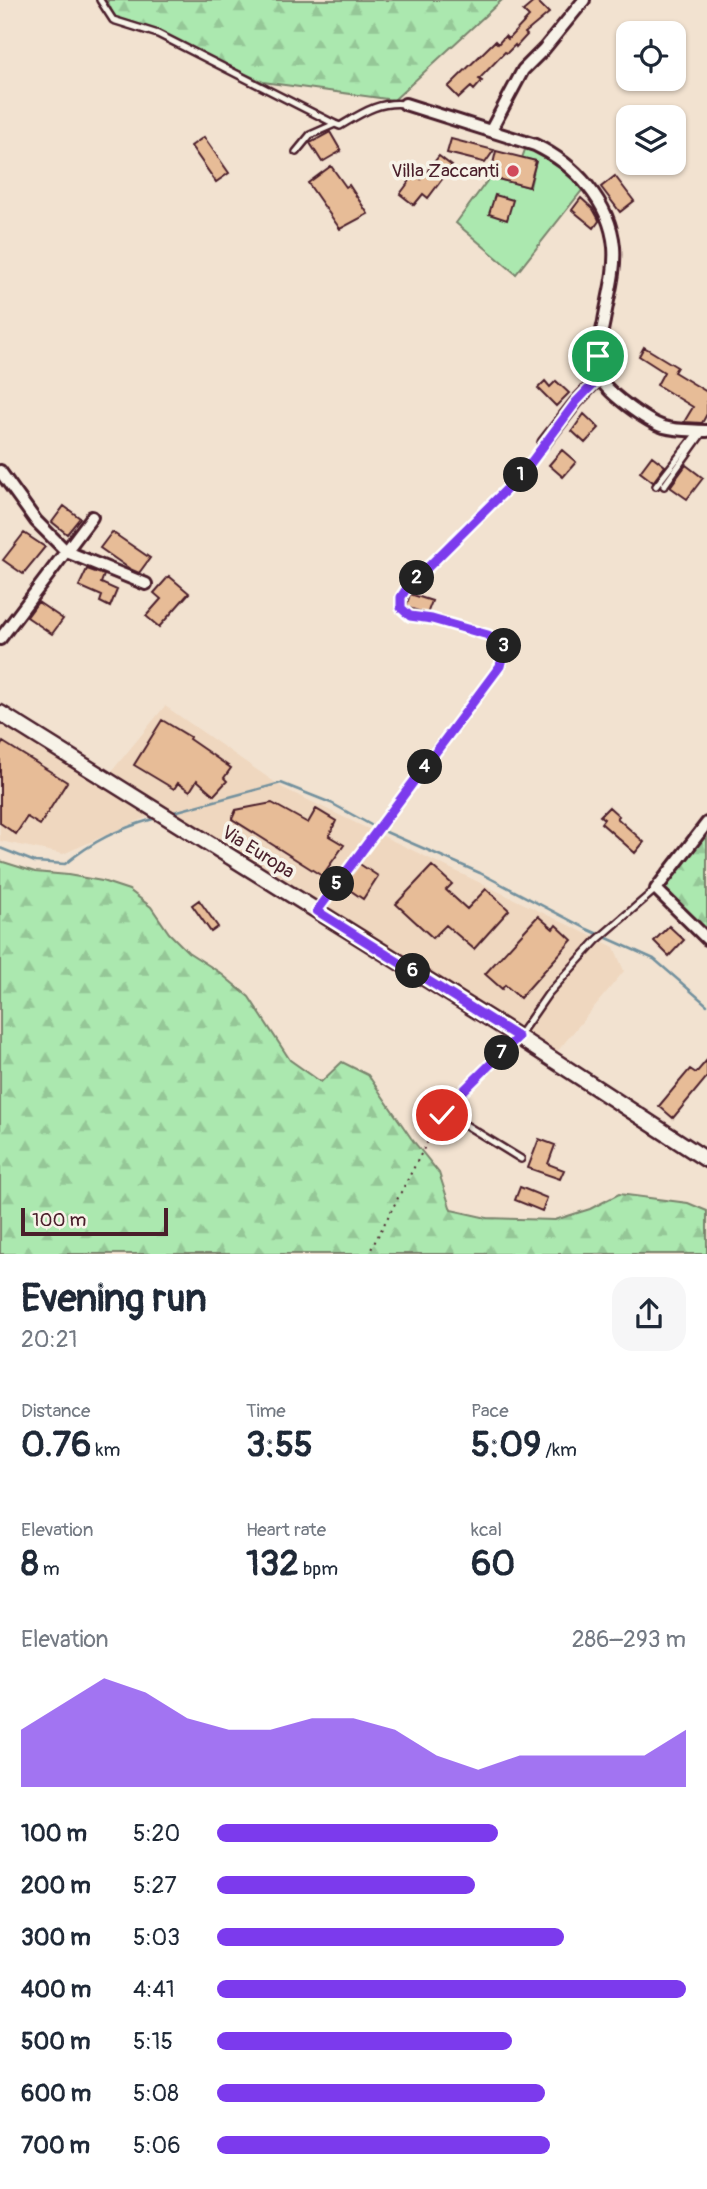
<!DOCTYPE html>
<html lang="en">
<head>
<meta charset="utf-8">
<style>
	:root { --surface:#fff; --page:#f6f6f7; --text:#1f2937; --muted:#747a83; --accent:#7c3aed }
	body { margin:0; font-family:Pangolin,sans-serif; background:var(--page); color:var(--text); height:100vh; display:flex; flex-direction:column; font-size:26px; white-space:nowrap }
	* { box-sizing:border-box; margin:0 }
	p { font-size:23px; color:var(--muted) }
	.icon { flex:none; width:38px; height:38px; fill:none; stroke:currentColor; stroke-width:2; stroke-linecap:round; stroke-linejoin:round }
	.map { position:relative; height:1254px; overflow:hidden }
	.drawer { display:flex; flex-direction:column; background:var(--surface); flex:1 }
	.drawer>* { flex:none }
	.buttons { position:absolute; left:616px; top:21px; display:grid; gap:14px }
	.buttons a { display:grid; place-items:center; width:70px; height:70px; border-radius:14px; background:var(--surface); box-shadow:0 2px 5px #0004; font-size:35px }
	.scale { position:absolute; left:21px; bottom:18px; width:147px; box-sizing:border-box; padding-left:7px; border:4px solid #4a1f2b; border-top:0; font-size:19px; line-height:24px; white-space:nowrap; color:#4a1f2b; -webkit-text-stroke:5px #f7f3e8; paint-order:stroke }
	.pin { position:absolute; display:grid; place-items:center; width:60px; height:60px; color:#fff; margin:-30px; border:4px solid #fff; border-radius:50%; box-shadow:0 2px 7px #0007 }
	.km { position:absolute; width:35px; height:35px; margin:-18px; border-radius:50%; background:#222; color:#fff; font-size:19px; line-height:35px; text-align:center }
	.round { display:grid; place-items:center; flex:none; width:74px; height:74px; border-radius:21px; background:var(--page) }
	.headline { display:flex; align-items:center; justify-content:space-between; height:119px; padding:0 21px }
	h1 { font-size:38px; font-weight:700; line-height:52px }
	.stats { display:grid; grid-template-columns:repeat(3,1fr); gap:10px; height:119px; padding:7px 21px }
	.stats div { display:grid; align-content:center }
	.stats b { font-size:35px; font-weight:700 }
	.stats small { font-size:19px; font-weight:400 }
	.stats p { font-size:19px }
	.chart { height:196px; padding:14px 21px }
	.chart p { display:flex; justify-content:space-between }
	.chart svg { width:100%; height:126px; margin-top:7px; fill:var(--accent); opacity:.7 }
	ul { padding:0 21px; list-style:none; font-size:23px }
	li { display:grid; grid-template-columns:112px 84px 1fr; align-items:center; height:52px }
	li i { height:18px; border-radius:9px; background:var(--accent) }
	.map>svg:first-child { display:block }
</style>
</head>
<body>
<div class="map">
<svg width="707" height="1255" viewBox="0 0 707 1255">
	<defs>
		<pattern id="forest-firs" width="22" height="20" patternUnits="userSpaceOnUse" patternTransform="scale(1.75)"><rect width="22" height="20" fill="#abe8af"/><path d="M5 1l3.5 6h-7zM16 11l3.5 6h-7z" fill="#95c797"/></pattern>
	</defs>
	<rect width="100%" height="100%" fill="#f2e2d0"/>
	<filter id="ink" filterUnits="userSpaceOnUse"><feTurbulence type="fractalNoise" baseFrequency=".0143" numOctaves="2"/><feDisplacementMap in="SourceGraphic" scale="14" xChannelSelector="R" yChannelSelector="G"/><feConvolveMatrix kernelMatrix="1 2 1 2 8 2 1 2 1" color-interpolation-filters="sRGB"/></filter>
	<g filter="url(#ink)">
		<path fill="#efd7bf" d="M165 706 283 788 614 947 624 971 556 1053 168 808 63 854 0 841V725L103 782Z"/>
		<path fill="url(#forest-firs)" stroke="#7a846d" stroke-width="2" d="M107 0H502L394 100 263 82 135 23 115 19Z
			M707 827V930L696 922 661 885Z
			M0 861 35 872 68 875 102 881 129 890 151 907 169 933 188 952 219 972 249 997 290 1060 321 1082 342 1062 368 1075 411 1138 439 1173 451 1210 487 1218 555 1220 590 1209 619 1194 688 1203 707 1211V1254H0Z"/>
		<path fill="#abe8af" stroke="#7a846d" stroke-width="2" d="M526 147C556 158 562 166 583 189L516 274 456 223 490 177 530 187 536 161 522 158Z"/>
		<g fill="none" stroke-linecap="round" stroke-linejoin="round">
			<path stroke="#73919e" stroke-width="2.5" d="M174 812 281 783 331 803 371 825
				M386 832 480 873 587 929 654 959 707 1005
				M0 848 35 862 65 864C93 841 118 829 153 819"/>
		</g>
		<path fill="#e7bc97" stroke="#4a1f2b" stroke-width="2" d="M536 0 549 13 525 33 527 35 516 47 515 45 507 53 505 52 479 79 482 81 474 90 471 87 459 98 448 87 495 41 498 44 505 36 508 39 529 17 523 11Z
			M330 132 341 151 322 162 310 143Z
			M204 137 229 173 216 182 191 146Z
			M451 139 494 150 485 163 483 162 447 153Z
			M496 151 536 161 529 187 490 177Z
			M439 156 452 166 428 198 423 194 414 205 400 194 415 174 421 179Z
			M331 166 346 187 349 185 368 214 340 229 308 183Z
			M615 176 634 201 620 212 601 187Z
			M495 195 513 200 507 220 489 214Z
			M581 198 593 209 598 218 599 221 594 228 572 210Z
			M644 347 677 367 674 372 707 392V414L702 423 684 422 693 407 657 385 664 372 639 356Z
			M545 381 550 387 556 381 569 393 556 406 538 388Z
			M584 414 599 428 585 443 572 431Z
			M562 450 576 462 563 477 549 465Z
			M652 456 665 466 653 482 640 472Z
			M686 465 703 478 687 499 670 487Z
			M64 506 80 518 67 534 52 522Z
			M112 532 150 558 139 573 130 569 100 548Z
			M24 533 45 547 23 574 3 560Z
			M87 569 104 575 101 583 117 590 110 607 100 602 102 596 79 586Z
			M169 576 189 593 159 627 146 616 161 599 154 593Z
			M410 594 432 601 427 614 406 607Z
			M38 602 63 619 52 634 27 617Z
			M162 720 190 737 189 739 231 768 224 778 227 781 214 795 197 780 190 791 178 783 174 789 134 765Z
			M3 742 67 782 40 825 27 817 16 834 0 823V747Z
			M272 803 308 823 316 809 336 821 329 836 344 845 322 876 232 819 236 810Z
			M609 807 619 816 617 818 644 842 635 853 601 823 604 819 600 816Z
			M358 863 378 876 363 899 344 886Z
			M432 866 452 884 446 890 467 909 486 889 509 910 474 949 446 925 433 938 396 904Z
			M199 900 218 927 211 932 192 905Z
			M538 916 553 929 556 925 572 940 520 998 505 985 502 989 485 974Z
			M669 926 684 940 669 956 654 941Z
			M707 1060V1077L673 1118 659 1106 690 1069 696 1073Z
			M539 1139 555 1145 548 1164 564 1170 560 1179 528 1168Z
			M520 1187 547 1198 542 1211 515 1200Z"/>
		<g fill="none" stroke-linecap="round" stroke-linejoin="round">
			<g stroke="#4a1f2b" stroke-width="10">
				<path id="service" d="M100 0 113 20 158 34 335 124 340 126C362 113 379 101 405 104
					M296 152 310 135 335 124
					M656 486 697 433
					M664 486 703 432
					M521 1159 451 1116 447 1112 448 1106 518 1037 548 994 597 940 656 889"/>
			</g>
			<g stroke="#4a1f2b" stroke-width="16">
				<path id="minor" d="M405 104 535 145C575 164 610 202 614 247 616 271 608 297 604 321 601 337 594 358 598 374 603 391 648 422 664 427 678 431 693 430 707 431
					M491 130 523 70 544 49 584 0
					M544 443 576 402 599 378
					M0 471 36 521 67 552 146 584
					M0 639 92 517
					M707 823 656 889 707 939"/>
			</g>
			<g stroke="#4a1f2b" stroke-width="19">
				<path id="secondary" d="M0 713 503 1027 707 1160"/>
			</g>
			<path stroke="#4a1f2b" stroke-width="2" stroke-dasharray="2 5" stroke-linecap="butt" d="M326 900 500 666 505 647 488 635 432 619 410 616 401 608V597L407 588 524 472 538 453
				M368 1255 441 1116"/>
			<use href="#service" stroke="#f7f3e8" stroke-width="5"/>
			<use href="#minor" stroke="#f7f3e8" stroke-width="10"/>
			<use href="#secondary" stroke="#f7f3e8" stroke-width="14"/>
		</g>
	</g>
	<g fill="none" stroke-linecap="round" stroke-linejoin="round" filter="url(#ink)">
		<g stroke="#fff" stroke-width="14">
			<path id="route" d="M442 1115 447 1112 448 1106 518 1037 317 911 500 666 505 647 488 635 432 619 410 616 401 608V597L407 588 524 472 576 402 599 378 598 356"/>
		</g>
		<use href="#route" stroke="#7c3aed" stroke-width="9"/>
	</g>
	<circle fill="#d1495b" stroke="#f7f3e8" stroke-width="2.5" cx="513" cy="171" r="7"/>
	<g text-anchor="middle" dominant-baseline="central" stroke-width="7" stroke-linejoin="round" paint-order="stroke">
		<g font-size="19" fill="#4a1f2b" stroke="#f7f3e8" text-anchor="end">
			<text x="499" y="171">Villa Zaccanti</text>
		</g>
		<g font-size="19" fill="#4a1f2b" stroke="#f7f3e8">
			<text transform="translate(258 852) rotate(32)">Via Europa</text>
		</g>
	</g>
</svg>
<div class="buttons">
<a><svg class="icon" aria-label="locate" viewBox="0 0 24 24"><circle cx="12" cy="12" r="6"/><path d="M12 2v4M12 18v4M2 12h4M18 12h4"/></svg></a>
<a><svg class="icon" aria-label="layers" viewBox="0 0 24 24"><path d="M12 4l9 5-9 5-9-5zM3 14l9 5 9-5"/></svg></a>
</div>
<div class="scale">100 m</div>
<div class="pin" style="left:598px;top:356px;background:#1e9e55"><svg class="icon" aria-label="arrive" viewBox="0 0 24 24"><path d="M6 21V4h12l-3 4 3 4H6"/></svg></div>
<div class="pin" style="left:442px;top:1115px;background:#d93025"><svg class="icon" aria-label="check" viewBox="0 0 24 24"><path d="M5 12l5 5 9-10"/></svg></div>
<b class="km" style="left:521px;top:475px">1</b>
<b class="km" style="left:417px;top:578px">2</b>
<b class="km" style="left:504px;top:646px">3</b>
<b class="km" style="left:425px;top:767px">4</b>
<b class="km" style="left:337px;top:884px">5</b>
<b class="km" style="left:413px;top:971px">6</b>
<b class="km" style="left:502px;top:1053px">7</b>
</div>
<section class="drawer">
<div class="headline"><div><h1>Evening run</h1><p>20:21</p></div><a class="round"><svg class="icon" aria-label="share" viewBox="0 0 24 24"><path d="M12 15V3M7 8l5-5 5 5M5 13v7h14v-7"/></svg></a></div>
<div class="stats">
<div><p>Distance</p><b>0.76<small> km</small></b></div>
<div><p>Time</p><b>3:55</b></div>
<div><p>Pace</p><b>5:09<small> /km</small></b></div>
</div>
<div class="stats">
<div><p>Elevation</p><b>8<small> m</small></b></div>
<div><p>Heart rate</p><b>132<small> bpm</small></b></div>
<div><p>kcal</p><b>60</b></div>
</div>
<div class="chart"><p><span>Elevation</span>286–293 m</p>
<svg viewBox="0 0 160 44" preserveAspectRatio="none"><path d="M0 44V24L10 15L20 6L30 11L40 20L50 24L60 24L70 20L80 20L90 24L100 33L110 38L120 33L130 33L140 33L150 33L160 24V44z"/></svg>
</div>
<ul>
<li><b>100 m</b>5:20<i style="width:60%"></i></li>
<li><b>200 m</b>5:27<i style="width:55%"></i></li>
<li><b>300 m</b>5:03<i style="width:74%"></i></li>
<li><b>400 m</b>4:41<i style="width:100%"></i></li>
<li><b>500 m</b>5:15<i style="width:63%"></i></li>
<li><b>600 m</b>5:08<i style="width:70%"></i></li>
<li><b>700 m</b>5:06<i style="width:71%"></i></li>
</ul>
</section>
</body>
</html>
